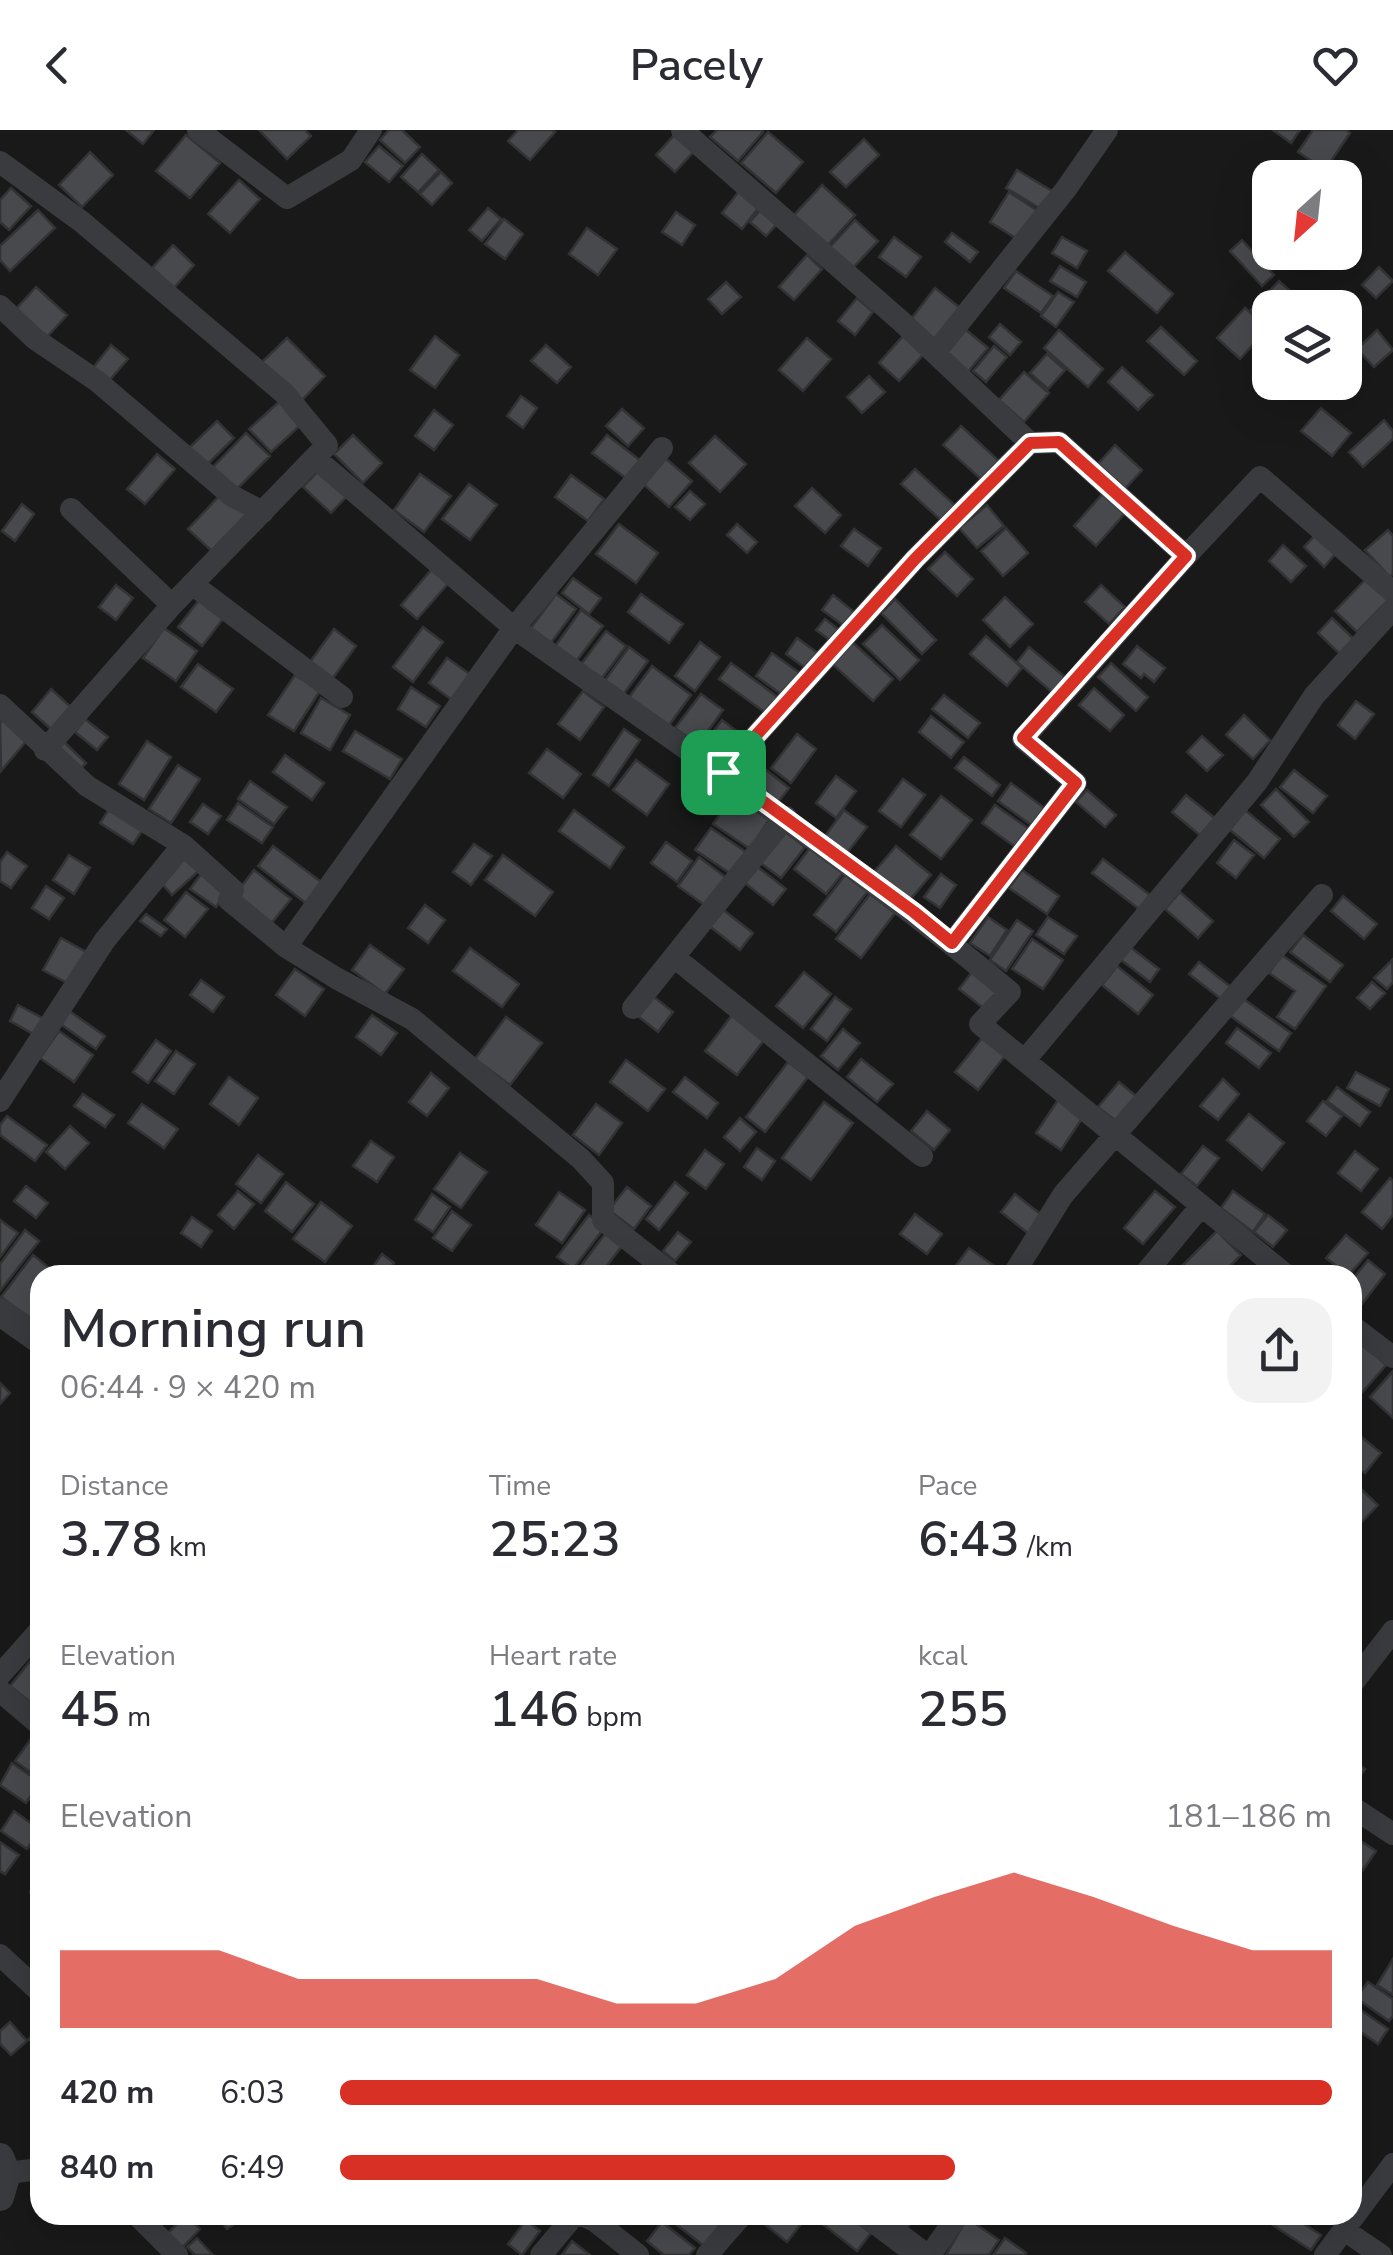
<!DOCTYPE html>
<html lang="en">
<head>
<meta charset="utf-8">
<style>
	:root { --surface:#fff; --page:#f2f2f3; --text:#2b2b33; --muted:#7c7c81; --accent:#d93025 }
	body { margin:0; font-family:"Nunito Sans",sans-serif; background:var(--page); color:var(--text); height:100vh; display:flex; flex-direction:column; font-size:38px; white-space:nowrap }
	* { box-sizing:border-box; margin:0 }
	p { font-size:32px; color:var(--muted) }
	.icon { flex:none; width:55px; height:55px; fill:none; stroke:currentColor; stroke-width:2; stroke-linecap:round; stroke-linejoin:round }
	.map { position:relative; flex:1; overflow:hidden }
	.sheet { position:absolute; left:30px; top:1135px; width:1332px; height:960px; display:flex; flex-direction:column; background:var(--surface); border-radius:30px; box-shadow:0 10px 40px #0002 }
	.sheet>* { flex:none }
	.needle { width:65px; rotate:207deg }
	.controls { position:absolute; left:1252px; top:30px; display:grid; gap:20px }
	.controls a { display:grid; place-items:center; width:110px; height:110px; border-radius:20px; background:var(--surface); box-shadow:0 10px 40px #0002; font-size:50px }
	.pin { position:absolute; display:grid; place-items:center; width:85px; height:85px; color:#fff; margin:-42px; border-radius:20px; box-shadow:0 5px 15px #0006 }
	.round { display:grid; place-items:center; flex:none; width:105px; height:105px; border-radius:30px; background:var(--page) }
	.headline { display:flex; align-items:center; justify-content:space-between; height:170px; padding:0 30px }
	h1 { font-size:55px; font-weight:600; line-height:75px }
	.figures { display:grid; grid-template-columns:repeat(3,1fr); gap:15px; height:170px; padding:10px 30px }
	.figures div { display:grid; align-content:center }
	.figures b { font-size:50px; font-weight:600 }
	.figures small { font-size:28px; font-weight:400 }
	.figures p { font-size:28px }
	.chart { height:280px; padding:20px 30px }
	.chart p { display:flex; justify-content:space-between }
	.chart svg { width:100%; height:180px; margin-top:10px; fill:var(--accent); opacity:.7 }
	ul { padding:0 30px; list-style:none; font-size:32px }
	li { display:grid; grid-template-columns:160px 120px 1fr; align-items:center; height:75px }
	li i { height:25px; border-radius:12px; background:var(--accent) }
	header { display:flex; justify-content:space-between; align-items:center; height:130px; padding:0 30px; background:var(--surface); font-size:45px; font-weight:600 }
	.map>svg:first-child { display:block }
</style>
</head>
<body>
<header><svg class="icon" aria-label="back" viewBox="0 0 24 24"><path d="M15 5l-7 7 7 7"/></svg>Pacely<svg class="icon" aria-label="heart" viewBox="0 0 24 24"><path d="M12 20l-8-8c-3-5 5-10 8-4 3-6 11-1 8 4z"/></svg></header>
<div class="map">
<svg width="1393" height="2125" viewBox="0 0 1393 2125">
	<rect width="100%" height="100%" fill="#19191a"/>
	<path fill="#48494d" stroke="#333336" stroke-width="2.5" d="M126 0H154L143 14Z
		M259 0H305L311 6 287 29Z
		M389 0H402L420 17 405 33 380 10Z
		M518 0H552L555 2 530 30 508 11Z
		M679 0 698 17 675 42 656 25Z
		M717 0H761L763 2 738 31 710 7Z
		M1273 0H1300L1291 13Z
		M1313 0H1346L1350 3 1325 40 1298 22Z
		M768 2 803 32 776 63 741 33Z
		M186 5 220 33 190 68 156 41Z
		M864 9 879 25 846 57 830 42Z
		M379 16 403 36 389 52 365 32Z
		M90 22 113 45 82 77 59 55Z
		M422 24 439 40 418 62 401 47Z
		M1017 40 1057 64 1046 82 1006 58Z
		M441 42 452 53 432 75 420 64Z
		M239 50 260 69 230 103 208 84Z
		M822 55 855 85 828 115 794 85Z
		M11 58 31 76 9 100 0 92V70Z
		M740 60 760 76 742 99 722 83Z
		M1009 62 1041 83 1022 112 990 92Z
		M488 78 501 89 482 111 469 100Z
		M762 78 778 93 766 106 750 92Z
		M38 80 55 98 10 141 0 130V116Z
		M676 82 695 95 682 115 662 102Z
		M504 89 523 104 505 129 485 114Z
		M855 90 878 111 851 140 828 119Z
		M587 98 617 119 598 145 569 124Z
		M952 103 978 122 970 132 945 112Z
		M894 107 921 127 906 147 879 127Z
		M1062 107 1087 121 1077 138 1052 123Z
		M1242 110 1274 145 1262 156 1230 121Z
		M173 115 194 135 174 158 152 138Z
		M1125 122 1173 164 1157 183 1108 141Z
		M1311 122H1342L1331 138Z
		M807 125 822 139 794 170 779 157Z
		M1060 136 1086 152 1077 167 1050 151Z
		M1379 137 1393 151 1376 168 1362 155Z
		M1016 141 1053 166 1041 183 1004 158Z
		M1279 151 1298 168 1289 178H1270V197L1251 180Z
		M726 152 741 167 722 184 708 169Z
		M36 157 67 185 47 207 16 179Z
		M935 158 964 181 937 215 908 193Z
		M1058 162 1074 172 1056 197 1041 186Z
		M857 168 873 182 855 205 838 191Z
		M1245 178 1268 198 1240 229 1217 208Z
		M1000 194 1021 212 1010 225 989 207Z
		M1161 197 1197 231 1184 245 1147 211Z
		M965 199 988 218 966 244 943 225Z
		M1059 200 1103 239 1088 257 1044 218Z
		M1377 200 1393 220 1374 237 1357 219Z
		M435 206 459 225 435 258 410 240Z
		M903 206 924 224 899 251 879 233Z
		M287 208 325 246 301 271 262 232Z
		M807 208 831 229 803 261 779 240Z
		M111 215 128 229 108 252 92 239Z
		M546 215 571 237 557 253 531 231Z
		M994 216 1007 227 986 252 973 241Z
		M1047 224 1065 240 1048 259 1030 243Z
		M1122 237 1153 265 1138 280 1108 252Z
		M1024 242 1049 263 1024 292 999 270Z
		M869 246 885 262 862 283 847 267Z
		M521 266 537 278 523 298 507 286Z
		M282 269 304 292 271 322 249 299Z
		M1321 278 1351 303 1332 326 1301 301Z
		M622 279 644 298 628 316 606 296Z
		M434 280 453 295 434 320 415 306Z
		M1384 290 1393 301V309L1363 337 1349 322Z
		M217 291 234 308 207 335 189 318Z
		M961 296 1000 332 983 351 943 315Z
		M246 303 270 326 232 364 209 341Z
		M353 305 382 333 363 353 334 324Z
		M607 305 641 331 627 349 592 323Z
		M715 306 746 334 720 362 689 333Z
		M1115 315 1142 340 1125 359 1097 335Z
		M157 324 175 339 145 374 127 359Z
		M664 327 692 351 669 377 641 352Z
		M321 338 349 364 331 383 303 357Z
		M915 339 958 378 944 393 901 354Z
		M420 344 451 366 424 402 394 380Z
		M571 345 604 369 588 391 555 367Z
		M469 354 497 375 470 410 442 389Z
		M812 358 841 385 825 403 795 376Z
		M690 361 705 374 690 390 675 377Z
		M1105 361 1127 381 1096 416 1074 396Z
		M223 362 252 389 217 426 188 399Z
		M22 374 34 384 15 411 2 401Z
		M987 375 1004 396 977 418 959 398Z
		M619 394 658 423 636 453 596 424Z
		M737 394 757 412 747 423 727 405Z
		M1006 398 1028 423 1003 446 981 421Z
		M854 399 881 418 868 436 841 416Z
		M1388 400 1393 406V444L1390 447 1365 420Z
		M1318 402 1338 421 1324 437 1304 417Z
		M1283 415 1306 436 1291 452 1269 431Z
		M945 422 973 449 957 466 928 439Z
		M437 433 454 447 417 489 401 475Z
		M573 448 601 468 589 484 562 463Z
		M1366 449 1388 470 1357 502 1335 481Z
		M116 455 133 468 116 490 99 477Z
		M1101 455 1125 477 1109 494 1085 472Z
		M556 464 576 479 548 517 528 502Z
		M641 464 683 494 669 513 628 482Z
		M833 465 854 482 844 496 822 480Z
		M1005 467 1033 494 1010 517 983 490Z
		M895 469 936 510 922 524 881 483Z
		M199 470 223 489 202 516 178 497Z
		M581 480 603 496 574 534 553 519Z
		M1332 488 1359 514 1345 529 1318 503Z
		M825 489 839 500 831 511 816 500Z
		M882 495 919 530 900 550 863 514Z
		M423 497 443 512 413 552 393 537Z
		M164 498 197 521 176 551 143 528Z
		M334 499 356 516 333 548 310 532Z
		M606 501 626 516 599 552 579 537Z
		M986 506 1022 538 1007 556 970 524Z
		M797 508 819 524 808 540 786 524Z
		M849 509 893 549 873 571 829 531Z
		M700 512 720 527 695 561 675 546Z
		M1137 516 1165 538 1154 552 1144 544 1141 548 1123 534Z
		M629 517 648 531 622 566 603 553Z
		M1029 517 1066 548 1053 563 1017 532Z
		M772 523 801 544 785 567 756 546Z
		M447 528 471 545 452 570 429 553Z
		M731 533 779 568 767 584 719 549Z
		M1111 533 1148 567 1136 581 1098 547Z
		M198 534 233 559 216 582 181 557Z
		M652 536 691 565 667 598 627 570Z
		M295 545 320 561 294 601 268 585Z
		M411 557 440 576 426 597 398 579Z
		M1094 558 1124 585 1110 601 1079 575Z
		M51 559 73 579 53 601 32 582Z
		M583 561 604 577 580 610 558 594Z
		M701 564 723 580 698 615 675 598Z
		M944 565 980 593 968 608 932 579Z
		M321 568 350 585 330 620 301 603Z
		M1356 571 1374 584 1355 609 1338 595Z
		M1244 585 1270 610 1253 629 1226 605Z
		M931 586 964 612 951 628 919 602Z
		M4 588 28 609 1 641 0 593Z
		M85 589 108 607 97 620 75 602Z
		M722 590 742 605 721 634 701 618Z
		M624 599 640 610 609 656 593 645Z
		M355 601 402 629 390 649 343 621Z
		M797 604 816 619 791 653 771 638Z
		M1202 606 1223 625 1207 641 1187 622Z
		M62 610 86 633 77 643 52 620Z
		M147 611 171 627 144 670 119 654Z
		M547 619 581 644 563 668 529 643Z
		M746 624 789 658 776 675 732 641Z
		M285 625 324 653 312 670 273 642Z
		M964 627 1000 655 992 666 955 638Z
		M636 630 669 654 647 685 613 660Z
		M178 635 200 649 171 693 149 679Z
		M1294 640 1327 666 1313 683 1280 657Z
		M836 646 856 661 836 688 816 673Z
		M903 649 925 665 901 697 879 681Z
		M250 651 287 677 274 694 238 669Z
		M1011 653 1047 680 1034 697 998 671Z
		M1276 659 1309 692 1294 707 1261 675Z
		M1087 660 1116 685 1105 697 1076 672Z
		M733 665 769 690 750 719 713 694Z
		M1186 665 1217 690 1202 707 1172 682Z
		M941 666 972 690 941 729 910 705Z
		M238 673 273 697 262 713 227 690Z
		M203 674 221 686 208 704 190 692Z
		M995 675 1032 701 1018 719 982 693Z
		M111 676 144 698 133 714 100 693Z
		M574 680 624 717 610 738 559 701Z
		M844 680 867 697 847 723 825 706Z
		M1245 680 1280 709 1264 728 1229 699Z
		M711 698 746 722 731 744 695 720Z
		M782 699 805 717 781 748 758 731Z
		M1234 710 1254 725 1236 748 1217 733Z
		M666 712 692 731 677 752 651 733Z
		M474 714 492 726 471 755 453 742Z
		M273 716 324 754 308 775 258 736Z
		M896 716 931 745 909 771 874 742Z
		M810 718 843 743 826 764 794 739Z
		M7 722 27 736 11 758 0 751V732Z
		M188 723 202 738 172 765 158 749Z
		M69 725 90 738 74 764 53 750Z
		M503 725 553 762 535 786 485 750Z
		M699 727 728 749 707 777 678 756Z
		M1103 729 1150 765 1139 779 1092 743Z
		M754 734 786 759 773 775 741 750Z
		M254 740 291 769 270 795 234 766Z
		M1022 740 1059 766 1047 784 1009 758Z
		M202 743 227 761 216 777 190 759Z
		M846 744 868 761 836 802 814 785Z
		M941 744 956 755 940 778 924 767Z
		M46 756 64 768 49 789 32 778Z
		M186 762 208 779 185 807 164 790Z
		M1180 762 1213 791 1198 808 1165 779Z
		M870 764 895 783 861 828 836 809Z
		M1343 766 1377 794 1364 809 1331 781Z
		M425 775 445 790 428 813 408 798Z
		M721 778 753 803 740 820 708 795Z
		M146 784 167 799 161 806 140 791Z
		M988 787 1007 800 990 826 970 813Z
		M1048 787 1077 806 1064 824 1036 805Z
		M1017 790 1033 801 1006 841 990 830Z
		M1303 805 1343 835 1330 852 1290 822Z
		M61 808 88 823 71 855 43 840Z
		M1032 809 1063 830 1043 859 1012 839Z
		M370 815 404 839 385 864 352 840Z
		M1130 817 1159 839 1150 852 1121 830Z
		M470 818 519 854 502 877 453 841Z
		M1282 825 1326 856 1295 899 1277 887 1295 861 1269 843Z
		M1392 830 1393 852 1387 859 1374 848Z
		M1199 832 1236 861 1226 873 1189 844Z
		M1117 836 1153 865 1138 884 1102 855Z
		M975 838 1002 859 986 880 959 859Z
		M295 839 324 859 305 886 276 865Z
		M804 842 831 864 803 898 776 876Z
		M201 850 224 867 213 882 190 865Z
		M1372 852 1385 863 1370 879 1357 868Z
		M649 863 673 882 658 902 634 883Z
		M1238 865 1291 903 1279 921 1225 882Z
		M835 867 851 879 827 911 811 899Z
		M18 875 46 890 37 906 10 891Z
		M68 880 105 906 96 919 59 893Z
		M372 885 397 903 381 925 356 907Z
		M732 885 765 909 737 945 705 921Z
		M506 887 542 913 510 955 475 929Z
		M1237 898 1271 923 1259 938 1226 913Z
		M843 899 860 913 838 940 821 926Z
		M59 901 93 925 74 952 40 928Z
		M982 908 1005 926 978 960 955 942Z
		M156 910 171 921 148 953 133 942Z
		M176 921 195 934 174 964 155 951Z
		M861 929 893 954 877 972 847 947Z
		M626 930 665 959 648 981 610 952Z
		M788 932 808 947 765 1002 746 987Z
		M1356 942 1389 959 1380 976 1347 958Z
		M431 943 449 958 427 986 409 972Z
		M229 947 258 968 239 995 210 974Z
		M685 947 718 973 707 988 673 962Z
		M1223 949 1239 964 1218 990 1200 976Z
		M1119 952 1141 970 1121 995 1098 977Z
		M1337 957 1370 982 1360 996 1327 971Z
		M83 964 114 985 105 997 74 976Z
		M1058 970 1083 987 1061 1020 1036 1003Z
		M1323 971 1342 986 1326 1006 1307 991Z
		M824 972 853 993 811 1050 782 1028Z
		M142 974 178 999 164 1018 128 993Z
		M596 974 622 993 599 1025 573 1005Z
		M927 981 950 1000 934 1020 911 1001Z
		M1249 984 1284 1013 1262 1040 1227 1010Z
		M7 986 47 1015 35 1031 0 1005V995Z
		M740 988 756 1002 740 1021 724 1007Z
		M70 996 89 1013 65 1039 46 1022Z
		M371 1011 394 1027 377 1052 353 1036Z
		M1203 1016 1219 1028 1197 1056 1181 1044Z
		M757 1018 775 1031 762 1050 744 1037Z
		M705 1020 724 1034 706 1059 687 1045Z
		M1355 1021 1378 1039 1361 1061 1338 1043Z
		M460 1023 487 1042 461 1078 434 1059Z
		M258 1025 283 1044 261 1073 236 1054Z
		M1390 1048 1393 1051V1085L1382 1099 1362 1082Z
		M286 1052 314 1074 292 1102 265 1081Z
		M675 1052 688 1063 659 1100 646 1089Z
		M26 1056 48 1073 36 1088 14 1071Z
		M627 1057 651 1076 634 1099 609 1080Z
		M238 1061 254 1074 234 1099 218 1085Z
		M1155 1061 1175 1077 1143 1114 1124 1098Z
		M1233 1061 1265 1084 1253 1102 1221 1078Z
		M559 1062 585 1080 562 1113 536 1095Z
		M432 1064 450 1077 433 1102 415 1090Z
		M1015 1064 1043 1086 1029 1104 1001 1082Z
		M321 1072 352 1096 325 1132 293 1109Z
		M452 1081 471 1095 452 1121 433 1108Z
		M915 1084 942 1104 927 1124 900 1104Z
		M589 1085 605 1097 573 1139 557 1127Z
		M1268 1085 1287 1100 1273 1117 1254 1102Z
		M192 1087 212 1101 201 1117 181 1103Z
		M0 1090 18 1103 0 1127Z
		M25 1100 39 1111 0 1161V1134Z
		M608 1100 625 1112 600 1145H583L577 1141Z
		M1217 1101 1241 1125 1221 1145H1183L1178 1140Z
		M678 1102 691 1112 675 1131 663 1121Z
		M1346 1105 1368 1123 1349 1145 1326 1128Z
		M969 1118 1000 1140 997 1145H958L952 1141Z
		M382 1124 394 1133 385 1145H367Z
		M33 1125 58 1145H40V1183L33 1191 1 1167Z
		M1368 1130 1385 1144 1353 1186 1352 1150Z
		M1360 1211 1386 1235 1360 1265 1352 1259V1219Z
		M1393 1241V1288L1370 1267Z
		M0 1253 10 1263 0 1274Z
		M1352 1299 1381 1323 1365 1343 1352 1334Z
		M1362 1360 1378 1375 1355 1399 1352 1370Z
		M31 1530 40 1537V1580L10 1556Z
		M36 1602 40 1605V1649L15 1631Z
		M1352 1630 1365 1639 1352 1657Z
		M12 1633 40 1652 26 1673 0 1655Z
		M14 1681 40 1700 27 1719 1 1701Z
		M1352 1705 1376 1721 1363 1740 1352 1733Z
		M0 1712 19 1725 5 1744 0 1741Z
		M40 1749V1769L30 1762Z
		M1393 1829V1865L1377 1855Z
		M1368 1852 1393 1869V1886L1389 1891 1356 1868Z
		M1358 1878 1388 1899 1378 1914 1352 1896V1885Z
		M10 1892 27 1911 11 1925 0 1914V1901Z
		M40 1898V1921L29 1909Z
		M186 2085 200 2099 182 2118 167 2104Z
		M225 2085H242L244 2087 227 2099 220 2089Z
		M664 2085H712L722 2092 704 2116Z
		M753 2085H808L787 2112Z
		M817 2085H847L871 2103 857 2121 815 2088Z
		M890 2085H917L906 2099Z
		M1264 2085H1290L1321 2105 1311 2120 1262 2088Z
		M967 2088 999 2110 989 2125H946Z
		M526 2090 540 2101 522 2125 508 2114Z
		M662 2092 695 2118 689 2125H664L647 2111Z
		M197 2108 213 2125H195L187 2117Z
		M1005 2108 1026 2123 1024 2125H993Z
		M572 2111 590 2125H562Z"/>
	<g fill="none" stroke-linecap="round" stroke-linejoin="round">
		<path stroke="#3a3b3f" stroke-width="22" d="M198 0 287 68 351 30 371 0
			M682 0 902 192 1030 313 915 429 723 642
			M0 32 82 92 285 264 327 315 172 475 45 620
			M0 176 35 209 97 251 232 366 263 382
			M935 223 1066 59 1107 0
			M1030 313 1059 312 1186 426 1260 347 1393 462
			M315 328 514 498 662 318
			M71 379 172 475
			M192 454 342 567
			M0 575 87 656 183 715 105 810 0 971
			M183 715 233 760 229 770 286 817 336 848 412 889 581 1029 603 1053V1090L673 1145
			M952 813 1076 653 1023 609 1186 426
			M286 817 514 498C682 617 852 730 1010 862L980 894 1286 1145
			M674 827 922 1026
			M633 878 786 687
			M1025 930 1257 652 1314 566 1393 479
			M1013 1145 1063 1065 1322 765
			M1144 1145 1201 1076
			M1352 1196 1393 1227
			M0 1545 40 1500
			M1352 1554 1393 1501
			M0 1561 40 1595
			M1352 1677 1393 1704
			M0 1825 40 1862
			M7 2043 40 2039
			M137 2085 177 2125
			M582 2085 595 2091 638 2125
			M1344 2100 1381 2125
			M541 2125 572 2088 580 2085
			M707 2125 742 2085
			M930 2125 958 2085
			M1325 2125 1393 2034"/>
		<path stroke="#3a3b3f" stroke-width="28" d="M0 1182 40 1210
			M0 2027 7 2043 0 2067
			M869 2085 922 2125"/>
	</g>
	<g fill="none" stroke-linecap="round" stroke-linejoin="round">
		<g stroke="#fff" stroke-width="20">
			<path id="route" d="M1059 312 1186 426 1023 608 1076 653 952 813 914 782 723 642 915 429 1030 313Z"/>
		</g>
		<use href="#route" stroke="#d93025" stroke-width="12"/>
	</g>
</svg>
<div class="controls">
<a><svg class="needle" viewBox="-14 -14 28 28"><path d="M0-13l5 13h-10z" fill="#e53935"/><path d="M0 13l5-13h-10z" fill="#7c7c81"/></svg></a>
<a><svg class="icon" aria-label="layers" viewBox="0 0 24 24"><path d="M12 4l9 5-9 5-9-5zM3 14l9 5 9-5"/></svg></a>
</div>
<div class="pin" style="left:723px;top:642px;background:#1e9e55"><svg class="icon" aria-label="arrive" viewBox="0 0 24 24"><path d="M6 21V4h12l-3 4 3 4H6"/></svg></div>
<section class="sheet">
<div class="headline"><div><h1>Morning run</h1><p>06:44 · 9 × 420 m</p></div><a class="round"><svg class="icon" aria-label="share" viewBox="0 0 24 24"><path d="M12 15V3M7 8l5-5 5 5M5 13v7h14v-7"/></svg></a></div>
<div class="figures">
<div><p>Distance</p><b>3.78<small> km</small></b></div>
<div><p>Time</p><b>25:23</b></div>
<div><p>Pace</p><b>6:43<small> /km</small></b></div>
</div>
<div class="figures">
<div><p>Elevation</p><b>45<small> m</small></b></div>
<div><p>Heart rate</p><b>146<small> bpm</small></b></div>
<div><p>kcal</p><b>255</b></div>
</div>
<div class="chart"><p><span>Elevation</span>181–186 m</p>
<svg viewBox="0 0 160 44" preserveAspectRatio="none"><path d="M0 44V25L10 25L20 25L30 32L40 32L50 32L60 32L70 38L80 38L90 32L100 19L110 12L120 6L130 12L140 19L150 25L160 25V44z"/></svg>
</div>
<ul>
<li><b>420 m</b>6:03<i style="width:100%"></i></li>
<li><b>840 m</b>6:49<i style="width:62%"></i></li>
</ul>
</section>
</div>
</body>
</html>
